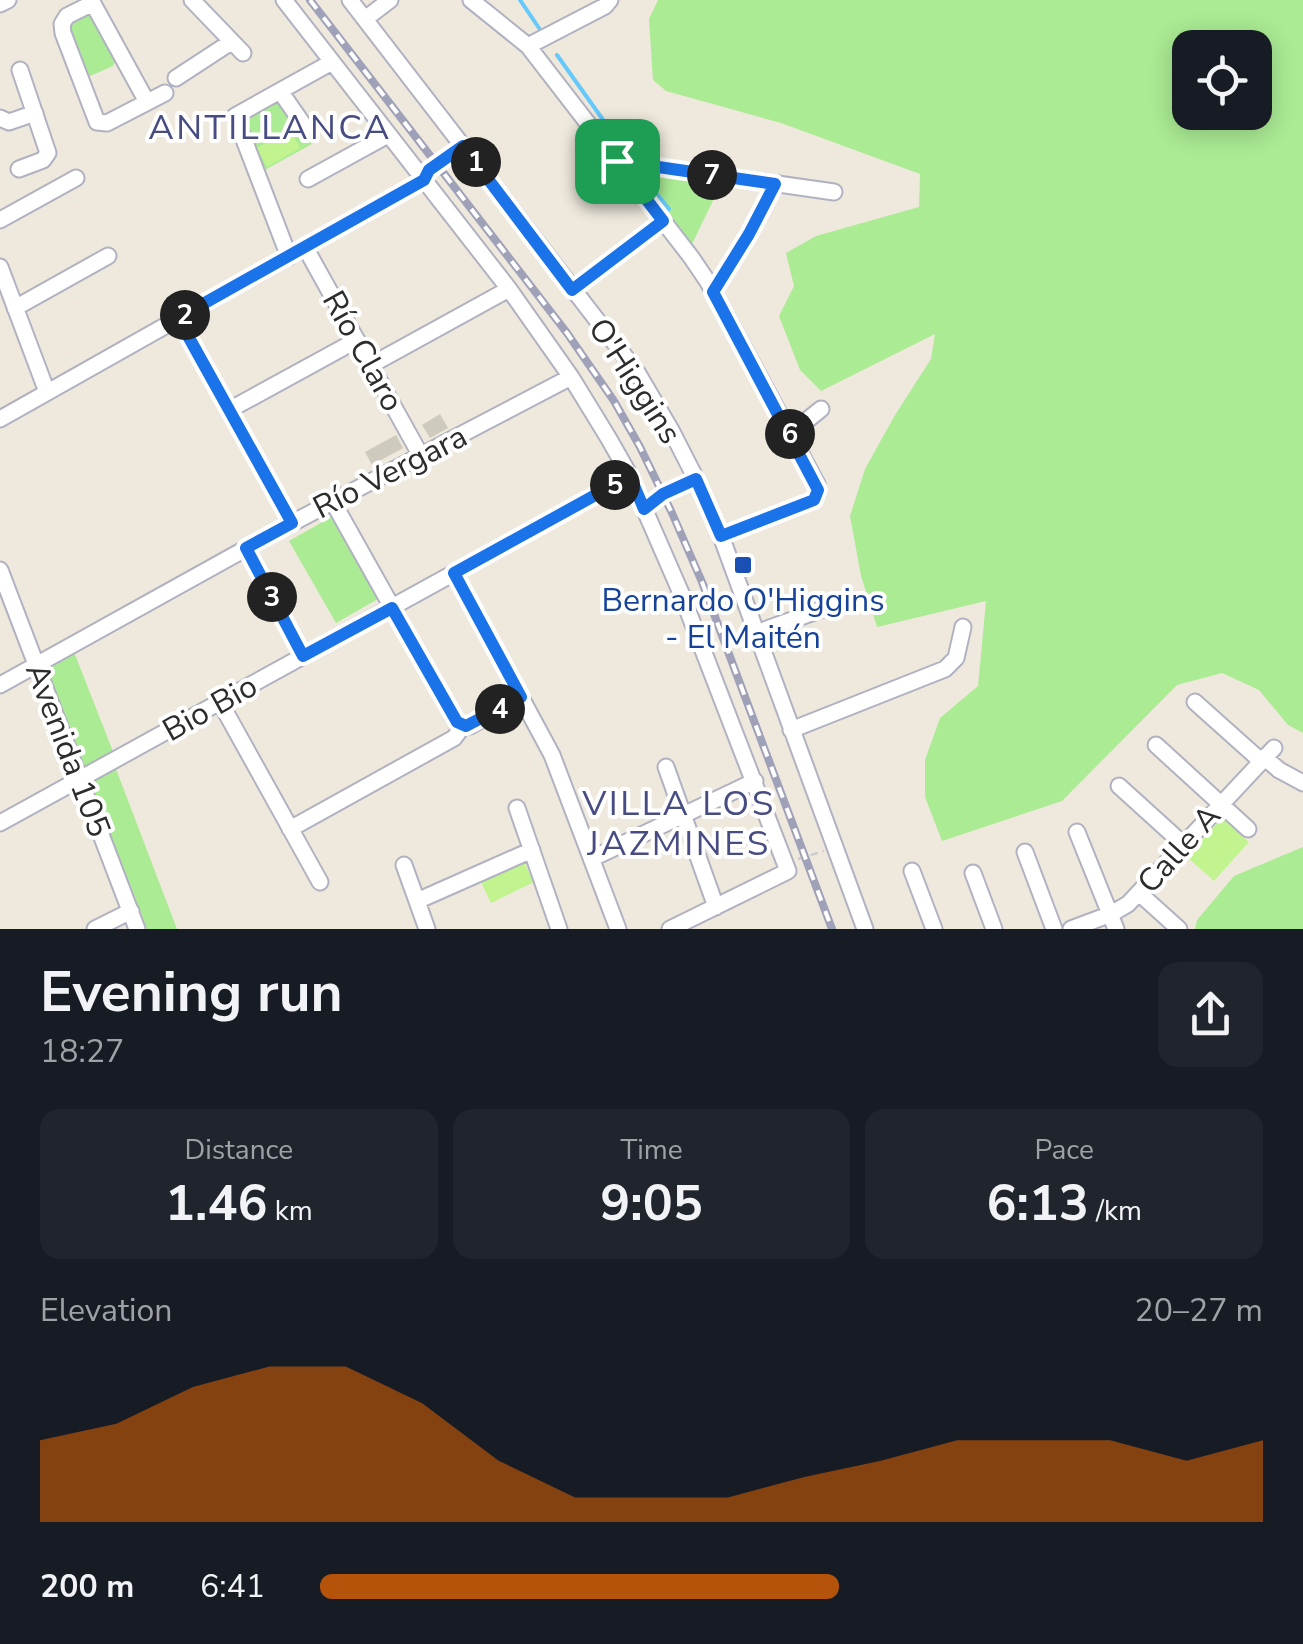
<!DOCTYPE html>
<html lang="en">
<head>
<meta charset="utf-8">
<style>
	:root { --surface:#171b24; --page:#20242c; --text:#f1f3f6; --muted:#9ea1a6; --accent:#b45309 }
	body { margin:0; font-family:"Nunito Sans",sans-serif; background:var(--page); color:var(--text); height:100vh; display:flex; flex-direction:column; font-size:38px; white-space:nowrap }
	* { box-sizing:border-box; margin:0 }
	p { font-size:32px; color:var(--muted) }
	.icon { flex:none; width:55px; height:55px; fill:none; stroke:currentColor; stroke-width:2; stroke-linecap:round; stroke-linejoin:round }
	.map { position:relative; height:929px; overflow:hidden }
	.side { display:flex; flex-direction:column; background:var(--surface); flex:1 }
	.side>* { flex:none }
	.buttons { position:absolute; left:1172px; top:30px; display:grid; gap:20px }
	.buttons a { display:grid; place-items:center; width:100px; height:100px; border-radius:20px; background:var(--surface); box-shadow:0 5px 25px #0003; font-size:50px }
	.pin { position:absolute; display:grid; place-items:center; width:85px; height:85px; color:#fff; margin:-42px; border-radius:20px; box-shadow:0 5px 15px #0006 }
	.km { position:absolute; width:50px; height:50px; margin:-25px; border-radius:50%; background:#222; color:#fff; font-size:28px; line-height:50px; text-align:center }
	.round { display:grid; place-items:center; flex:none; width:105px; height:105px; border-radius:20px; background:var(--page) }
	.head { display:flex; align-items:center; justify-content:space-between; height:170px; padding:0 40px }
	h1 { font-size:55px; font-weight:700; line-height:75px }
	.figures { display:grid; grid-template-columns:repeat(3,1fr); gap:15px; height:170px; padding:10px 40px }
	.figures div { display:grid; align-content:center; border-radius:20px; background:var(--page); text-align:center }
	.figures b { font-size:50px; font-weight:700 }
	.figures small { font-size:28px; font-weight:400 }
	.figures p { font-size:28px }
	.chart { height:280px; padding:20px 40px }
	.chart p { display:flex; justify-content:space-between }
	.chart svg { width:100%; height:180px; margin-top:10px; fill:var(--accent); opacity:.7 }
	ul { padding:0 40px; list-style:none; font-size:32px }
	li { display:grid; grid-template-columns:160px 120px 1fr; align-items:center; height:75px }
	li i { height:25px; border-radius:12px; background:var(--accent) }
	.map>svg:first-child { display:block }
</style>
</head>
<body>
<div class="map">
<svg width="1303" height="929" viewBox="0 0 1303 929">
	<rect width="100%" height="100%" fill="#efe9dd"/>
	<path fill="#abeb94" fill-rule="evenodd" d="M658 0H1303V733L1288 725 1259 690 1222 673 1177 685 1062 801 942 841 925 797V760L940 718 978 686 986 601 877 627 861 576 850 516 865 469 895 415 931 359 935 334 821 391 800 370 779 316 794 286 786 253 816 236 919 207 920 174 781 123 666 91 653 80 649 19ZM1190 48H1255V112H1190Z
		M90 12 117 57 113 66 90 76 85 74 68 32 69 23Z
		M272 98 281 100 312 144 261 172 240 118Z
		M632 169 722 182 692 244Z
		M333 516 378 599 336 623 289 541Z
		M74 652 114 754 89 767 82 766 47 671 51 664Z
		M116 769 177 929H147L130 884 126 886 90 785 94 779Z
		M1303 847V929H1195L1197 920 1234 876Z"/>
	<path fill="#c1f48f" d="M290 129 300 148 267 167 257 148Z
		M1222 818 1249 842 1214 881 1187 857Z
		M523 860 534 882 491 903 480 880Z"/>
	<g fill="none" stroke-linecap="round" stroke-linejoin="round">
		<path stroke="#65c9fc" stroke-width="4" d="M520 0 541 31
			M557 55 628 155
			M640 173 669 209"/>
	</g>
	<path fill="#cecabe" d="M440 414 448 428 430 438 422 425Z
		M396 435 403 448 372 465 365 452Z"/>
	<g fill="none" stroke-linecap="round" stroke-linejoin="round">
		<g stroke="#b1b2c1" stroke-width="19">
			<path id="minor" d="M91 0 147 102
				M192 0 243 53
				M284 0 509 289 571 377 609 439 630 476 681 593 788 871 670 929
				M350 0 637 372 671 430 696 479 721 536 865 929
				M471 0 528 46 691 257 708 282 817 484 818 492 814 500 721 536
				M93 3 67 16 62 24 63 33 97 122 107 123 165 93
				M0 4 8 0
				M365 19 390 0
				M528 46 605 6 610 0
				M176 78 231 42
				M280 91 305 127
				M0 118 9 122 35 113
				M617 161 834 192
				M19 169 43 160 48 153 20 70
				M308 179 388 135
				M0 220 76 178
				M305 247 421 456
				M289 257 235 116 332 62
				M0 267 47 392
				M572 290 663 221
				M713 292 749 234 775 184
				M15 308 108 256
				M178 318 292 523
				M371 365 509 289
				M229 410 357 340
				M0 419 424 180
				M790 434 821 409
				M333 502 457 723 463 726
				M247 549 303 656
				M0 570 137 929
				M454 573 552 755 618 929
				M756 633 831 606
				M0 685 292 523 571 377
				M220 702 320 882
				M1195 702 1261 761
				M791 730 945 669 956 658 963 627
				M1156 745 1248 829
				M1264 757 1279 770 1303 783
				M666 767 716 907
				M1119 786 1183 844
				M517 808 559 929
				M0 823 630 476
				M290 829 454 738 463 726H470L521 697
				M1077 832 1116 929
				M1025 852 1054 929
				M593 858 755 781
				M404 865 427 929
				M912 871 934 929
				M973 873 994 929
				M1139 893 1179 929
				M417 901 532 850
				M95 929 131 911
				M1071 929 1111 914 1128 904 1274 748"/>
		</g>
		<path stroke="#ccc" stroke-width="2.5" stroke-dasharray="8 5" stroke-linecap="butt" d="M432 168 450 156
			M653 501 686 483
			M798 859 824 851"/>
		<use href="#minor" stroke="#fff" stroke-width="15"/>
		<g stroke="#9fa1b8" stroke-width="8">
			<path id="rail" d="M310 0 567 333 614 401 640 447 672 513 702 582 832 929"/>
		</g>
		<use href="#rail" stroke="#fff" stroke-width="4" stroke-dasharray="11" stroke-linecap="butt"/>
	</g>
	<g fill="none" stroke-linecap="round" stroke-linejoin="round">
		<g stroke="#fff" stroke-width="20">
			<path id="route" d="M463 146 572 290 663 221 617 161 775 184 749 234 713 292 818 490 814 500 721 536 696 479 663 494 644 509 630 476 454 573 521 697 466 726 457 722 392 608 303 656 246 548 292 523 178 318 424 180 429 170Z"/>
		</g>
		<use href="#route" stroke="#1a73e8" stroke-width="12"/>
	</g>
	<rect fill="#1a4fb4" stroke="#fff" stroke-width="4" x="733" y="555" width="20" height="20" rx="5"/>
	<g text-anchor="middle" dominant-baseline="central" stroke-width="8" stroke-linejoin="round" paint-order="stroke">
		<g font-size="32" fill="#2c2c2c" stroke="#fff">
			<text transform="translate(363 351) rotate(61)">Río Claro</text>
			<text transform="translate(635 381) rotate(57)">O'Higgins</text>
			<text transform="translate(390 472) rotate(-27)">Río Vergara</text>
			<text transform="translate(210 708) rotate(-29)">Bio Bio</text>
			<text transform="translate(68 750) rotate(69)">Avenida 105</text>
			<text transform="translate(1179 849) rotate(-48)">Calle A</text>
		</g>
		<g font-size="32" fill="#164399" stroke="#fff">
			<text x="743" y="600">Bernardo O'Higgins<tspan x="743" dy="37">- El Maitén</tspan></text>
		</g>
		<g font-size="35" letter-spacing="2.5" fill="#474d82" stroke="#fff">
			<text x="270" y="127">ANTILLANCA</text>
			<text x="679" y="803">VILLA LOS<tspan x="679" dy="40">JAZMINES</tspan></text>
		</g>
	</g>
</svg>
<div class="buttons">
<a><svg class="icon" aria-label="locate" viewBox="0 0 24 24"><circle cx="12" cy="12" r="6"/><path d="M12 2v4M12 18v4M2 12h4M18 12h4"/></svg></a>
</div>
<div class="pin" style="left:617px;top:161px;background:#1e9e55"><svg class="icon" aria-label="arrive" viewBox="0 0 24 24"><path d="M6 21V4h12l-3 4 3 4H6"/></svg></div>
<b class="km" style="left:476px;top:162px">1</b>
<b class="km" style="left:185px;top:315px">2</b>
<b class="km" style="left:272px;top:597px">3</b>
<b class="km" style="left:500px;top:709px">4</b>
<b class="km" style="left:615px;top:485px">5</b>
<b class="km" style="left:790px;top:434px">6</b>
<b class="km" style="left:712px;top:175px">7</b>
</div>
<section class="side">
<div class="head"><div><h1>Evening run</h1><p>18:27</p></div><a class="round"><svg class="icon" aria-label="share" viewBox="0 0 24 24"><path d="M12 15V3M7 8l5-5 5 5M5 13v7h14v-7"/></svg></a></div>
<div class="figures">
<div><p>Distance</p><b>1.46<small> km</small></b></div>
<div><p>Time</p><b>9:05</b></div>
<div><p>Pace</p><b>6:13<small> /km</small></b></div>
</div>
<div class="chart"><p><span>Elevation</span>20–27 m</p>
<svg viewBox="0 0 160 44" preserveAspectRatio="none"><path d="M0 44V24L10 20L20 11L30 6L40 6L50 15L60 29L70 38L80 38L90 38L100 33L110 29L120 24L130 24L140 24L150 29L160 24V44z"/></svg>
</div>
<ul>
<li><b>200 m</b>6:41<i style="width:55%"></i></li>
</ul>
</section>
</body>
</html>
